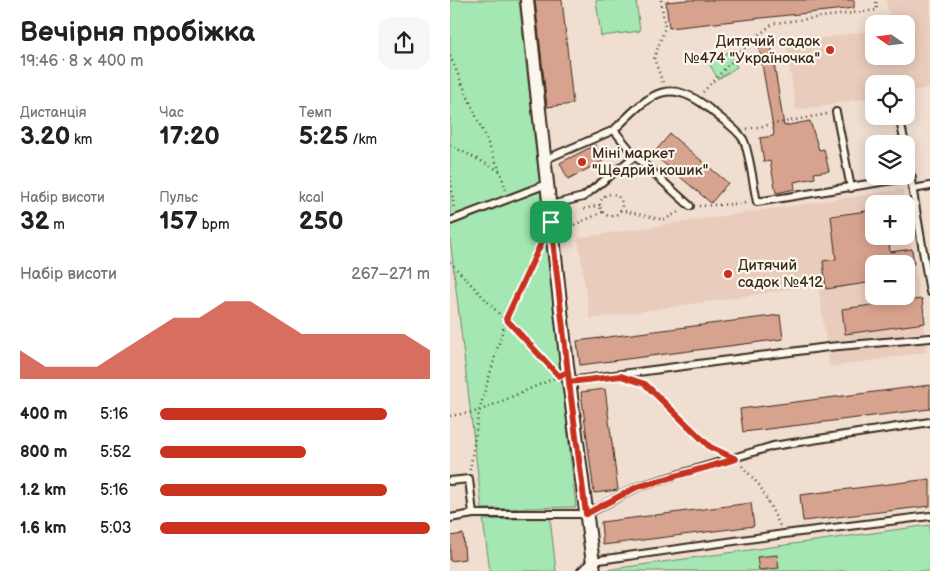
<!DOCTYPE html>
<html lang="uk">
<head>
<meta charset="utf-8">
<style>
	:root { --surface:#fff; --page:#f6f6f6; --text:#202124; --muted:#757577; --accent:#c8321e }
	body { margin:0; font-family:"Balsamiq Sans",sans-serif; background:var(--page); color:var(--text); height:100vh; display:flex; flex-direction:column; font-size:19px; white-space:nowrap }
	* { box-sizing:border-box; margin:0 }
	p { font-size:16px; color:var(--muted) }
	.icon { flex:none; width:28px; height:28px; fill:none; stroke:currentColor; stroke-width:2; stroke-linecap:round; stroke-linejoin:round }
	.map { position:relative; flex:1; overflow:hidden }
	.side { display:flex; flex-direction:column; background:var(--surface); width:450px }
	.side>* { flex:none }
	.needle { width:32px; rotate:284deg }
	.fabs { position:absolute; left:415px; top:15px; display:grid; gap:10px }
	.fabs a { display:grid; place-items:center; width:50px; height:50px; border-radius:10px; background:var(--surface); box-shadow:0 2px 12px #0003; font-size:25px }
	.pin { position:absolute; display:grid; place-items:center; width:42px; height:42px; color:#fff; margin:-21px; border-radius:10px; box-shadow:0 2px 8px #0006 }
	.round { display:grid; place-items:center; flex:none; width:52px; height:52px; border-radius:15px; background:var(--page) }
	.headline { display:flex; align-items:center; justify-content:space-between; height:85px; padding:0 20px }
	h1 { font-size:28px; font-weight:600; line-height:38px }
	.figures { display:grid; grid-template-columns:repeat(3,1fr); gap:8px; height:85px; padding:5px 20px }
	.figures div { display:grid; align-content:center }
	.figures b { font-size:25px; font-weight:600 }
	.figures small { font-size:14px; font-weight:400 }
	.figures p { font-size:14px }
	.chart { height:140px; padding:10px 20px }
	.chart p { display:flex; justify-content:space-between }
	.chart svg { width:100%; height:90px; margin-top:5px; fill:var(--accent); opacity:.7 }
	ul { padding:0 20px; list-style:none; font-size:16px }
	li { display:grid; grid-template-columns:80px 60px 1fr; align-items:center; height:38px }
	li i { height:12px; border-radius:6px; background:var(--accent) }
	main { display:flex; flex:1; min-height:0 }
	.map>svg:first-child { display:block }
</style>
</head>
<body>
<main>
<section class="side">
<div class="headline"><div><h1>Вечірня пробіжка</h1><p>19:46 · 8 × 400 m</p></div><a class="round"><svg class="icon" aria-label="share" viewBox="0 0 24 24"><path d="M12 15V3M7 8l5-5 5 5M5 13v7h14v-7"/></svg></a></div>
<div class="figures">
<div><p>Дистанція</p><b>3.20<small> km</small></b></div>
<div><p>Час</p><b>17:20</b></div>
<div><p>Темп</p><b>5:25<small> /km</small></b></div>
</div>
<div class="figures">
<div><p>Набір висоти</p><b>32<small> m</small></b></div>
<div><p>Пульс</p><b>157<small> bpm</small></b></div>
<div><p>kcal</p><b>250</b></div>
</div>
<div class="chart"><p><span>Набір висоти</span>267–271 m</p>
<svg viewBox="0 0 160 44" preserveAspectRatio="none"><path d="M0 44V30L10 38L20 38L30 38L40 30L50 22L60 14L70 14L80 6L90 6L100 14L110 22L120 22L130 22L140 22L150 22L160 30V44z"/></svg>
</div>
<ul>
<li><b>400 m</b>5:16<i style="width:84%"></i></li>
<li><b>800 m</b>5:52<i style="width:54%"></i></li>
<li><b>1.2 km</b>5:16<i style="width:84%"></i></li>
<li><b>1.6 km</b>5:03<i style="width:100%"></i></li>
</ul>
</section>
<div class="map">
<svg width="480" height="571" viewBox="0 0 480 571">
	<rect width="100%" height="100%" fill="#f0ded0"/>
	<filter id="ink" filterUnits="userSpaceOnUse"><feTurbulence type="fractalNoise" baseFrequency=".02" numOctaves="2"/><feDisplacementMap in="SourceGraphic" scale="10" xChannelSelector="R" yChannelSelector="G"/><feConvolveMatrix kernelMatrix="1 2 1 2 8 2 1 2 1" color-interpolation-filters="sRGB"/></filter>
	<g filter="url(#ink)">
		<path fill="#e9ccbc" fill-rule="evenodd" d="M436 0H480V88L456 92V84H424V97L346 110 336 44 424 30V56H456V24H440Z
			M453 189 455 204H424V236H456V211L477 352 380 367 368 285 140 319 128 238ZM424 264H456V296H424Z"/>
		<path fill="#a4e7b2" stroke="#708868" d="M0 0H69L126 507 32 509 0 238Z
			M146 0H186L190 31 151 36Z
			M278 52 287 67 268 79 259 63Z
			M100 518 106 571H40L33 520Z
			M480 525V571H155V570Z"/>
		<path fill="#d8a38e" stroke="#3b2a1e" d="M85 0H112L123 104 97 107Z
			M237 0H404V8L219 28 216 2Z
			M320 39 334 126 360 121 369 150 374 149 379 171 364 173 365 178 344 182 345 189 326 193 320 161 314 162 310 138 323 136 324 133 308 41Z
			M220 134 278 183 261 203 203 154Z
			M145 145 153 161 118 179 110 163Z
			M424 210V236H438L440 252 462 249 464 264H424V282L376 289 373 261 386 259 381 216Z
			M429 296H446L447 302 472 299 475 323 395 334 392 309 430 304Z
			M330 315 333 339 130 365 127 341Z
			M480 385V409L293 432 290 409Z
			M155 389 168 490 144 493 131 392Z
			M480 479V506L353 521 350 495Z
			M301 503 304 526 153 545 151 522Z
			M13 534 15 559 0 561V536Z
			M327 555 329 568 309 570 307 557Z"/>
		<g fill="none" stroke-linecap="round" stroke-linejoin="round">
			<g stroke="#3b2a1e" stroke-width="10">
				<path id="lane" d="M386 112 401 188
					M449 116 455 144
					M456 151 480 292
					M185 156 240 206
					M96 159 164 130
					M463 189 480 186
					M100 205 133 197 185 156 164 130C199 96 217 73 262 111 272 120 286 128 293 139 299 149 304 189 307 202L462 177
					M0 221 97 184
					M119 381 378 347 480 338
					M0 481 19 479 23 514
					M0 518 23 514H137L187 487 323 446 480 422
					M131 571 142 561 334 534 480 516"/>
			</g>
			<g stroke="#3b2a1e" stroke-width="16">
				<path id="street" d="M77 0 117 366 144 571"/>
			</g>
			<path stroke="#3b2a1e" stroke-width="2.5" stroke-dasharray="1 4" stroke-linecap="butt" d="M211 0 215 27 204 59 213 83
				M0 56 50 171
				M253 92 301 41 324 23 427 10 426 0
				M297 129 377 114
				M0 145 50 171 56 190
				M0 171 4 210
				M150 205a11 11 0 1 1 22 0a11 11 0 1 1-22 0Z
				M249 206 299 203
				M134 209 150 205
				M170 210 214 220 230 211
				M115 229 153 212
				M0 262 104 372
				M191 383 195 384 259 447 269 451
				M0 416 29 411 105 378
				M292 466 310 486 330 526
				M20 470 29 411 56 319 91 245"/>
			<use href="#lane" stroke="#fbf7ec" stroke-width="6"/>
			<use href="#street" stroke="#fbf7ec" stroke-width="12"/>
		</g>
	</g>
	<g fill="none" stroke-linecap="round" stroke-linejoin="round" filter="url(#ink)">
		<g stroke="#fff" stroke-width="10">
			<path id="route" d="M101 222 119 382 171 376 195 384 260 447 286 459 187 487 136 514 119 382 118 372 109 376 56 319 101 222"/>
		</g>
		<use href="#route" stroke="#c8321e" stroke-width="6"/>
	</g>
	<g fill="#c8321e" stroke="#fbf7ec" stroke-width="2">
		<circle cx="380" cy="50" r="5"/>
		<circle cx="132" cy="162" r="5"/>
		<circle cx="278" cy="274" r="5"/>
	</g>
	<g text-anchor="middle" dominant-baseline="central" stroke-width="4.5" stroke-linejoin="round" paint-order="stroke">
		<g font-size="15" fill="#3b2a1e" stroke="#fbf7ec" text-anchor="start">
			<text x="370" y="41" text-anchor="end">Дитячий садок<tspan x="370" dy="17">№474 "Україночка"</tspan></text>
			<text x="142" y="153">Міні маркет<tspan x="142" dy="17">"Щедрий кошик"</tspan></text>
			<text x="288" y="265">Дитячий<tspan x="288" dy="17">садок №412</tspan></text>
		</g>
	</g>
</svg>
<div class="fabs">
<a><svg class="needle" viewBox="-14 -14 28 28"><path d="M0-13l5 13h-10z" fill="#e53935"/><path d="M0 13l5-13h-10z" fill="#757577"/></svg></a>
<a><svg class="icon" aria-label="locate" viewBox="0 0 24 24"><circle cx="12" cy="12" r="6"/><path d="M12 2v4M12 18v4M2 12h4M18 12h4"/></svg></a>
<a><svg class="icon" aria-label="layers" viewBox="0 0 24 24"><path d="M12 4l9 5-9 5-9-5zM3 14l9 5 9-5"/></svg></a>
<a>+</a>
<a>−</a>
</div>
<div class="pin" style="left:101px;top:222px;background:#1e9e55"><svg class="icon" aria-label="arrive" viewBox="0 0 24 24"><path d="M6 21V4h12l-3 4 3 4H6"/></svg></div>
</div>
</main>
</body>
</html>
